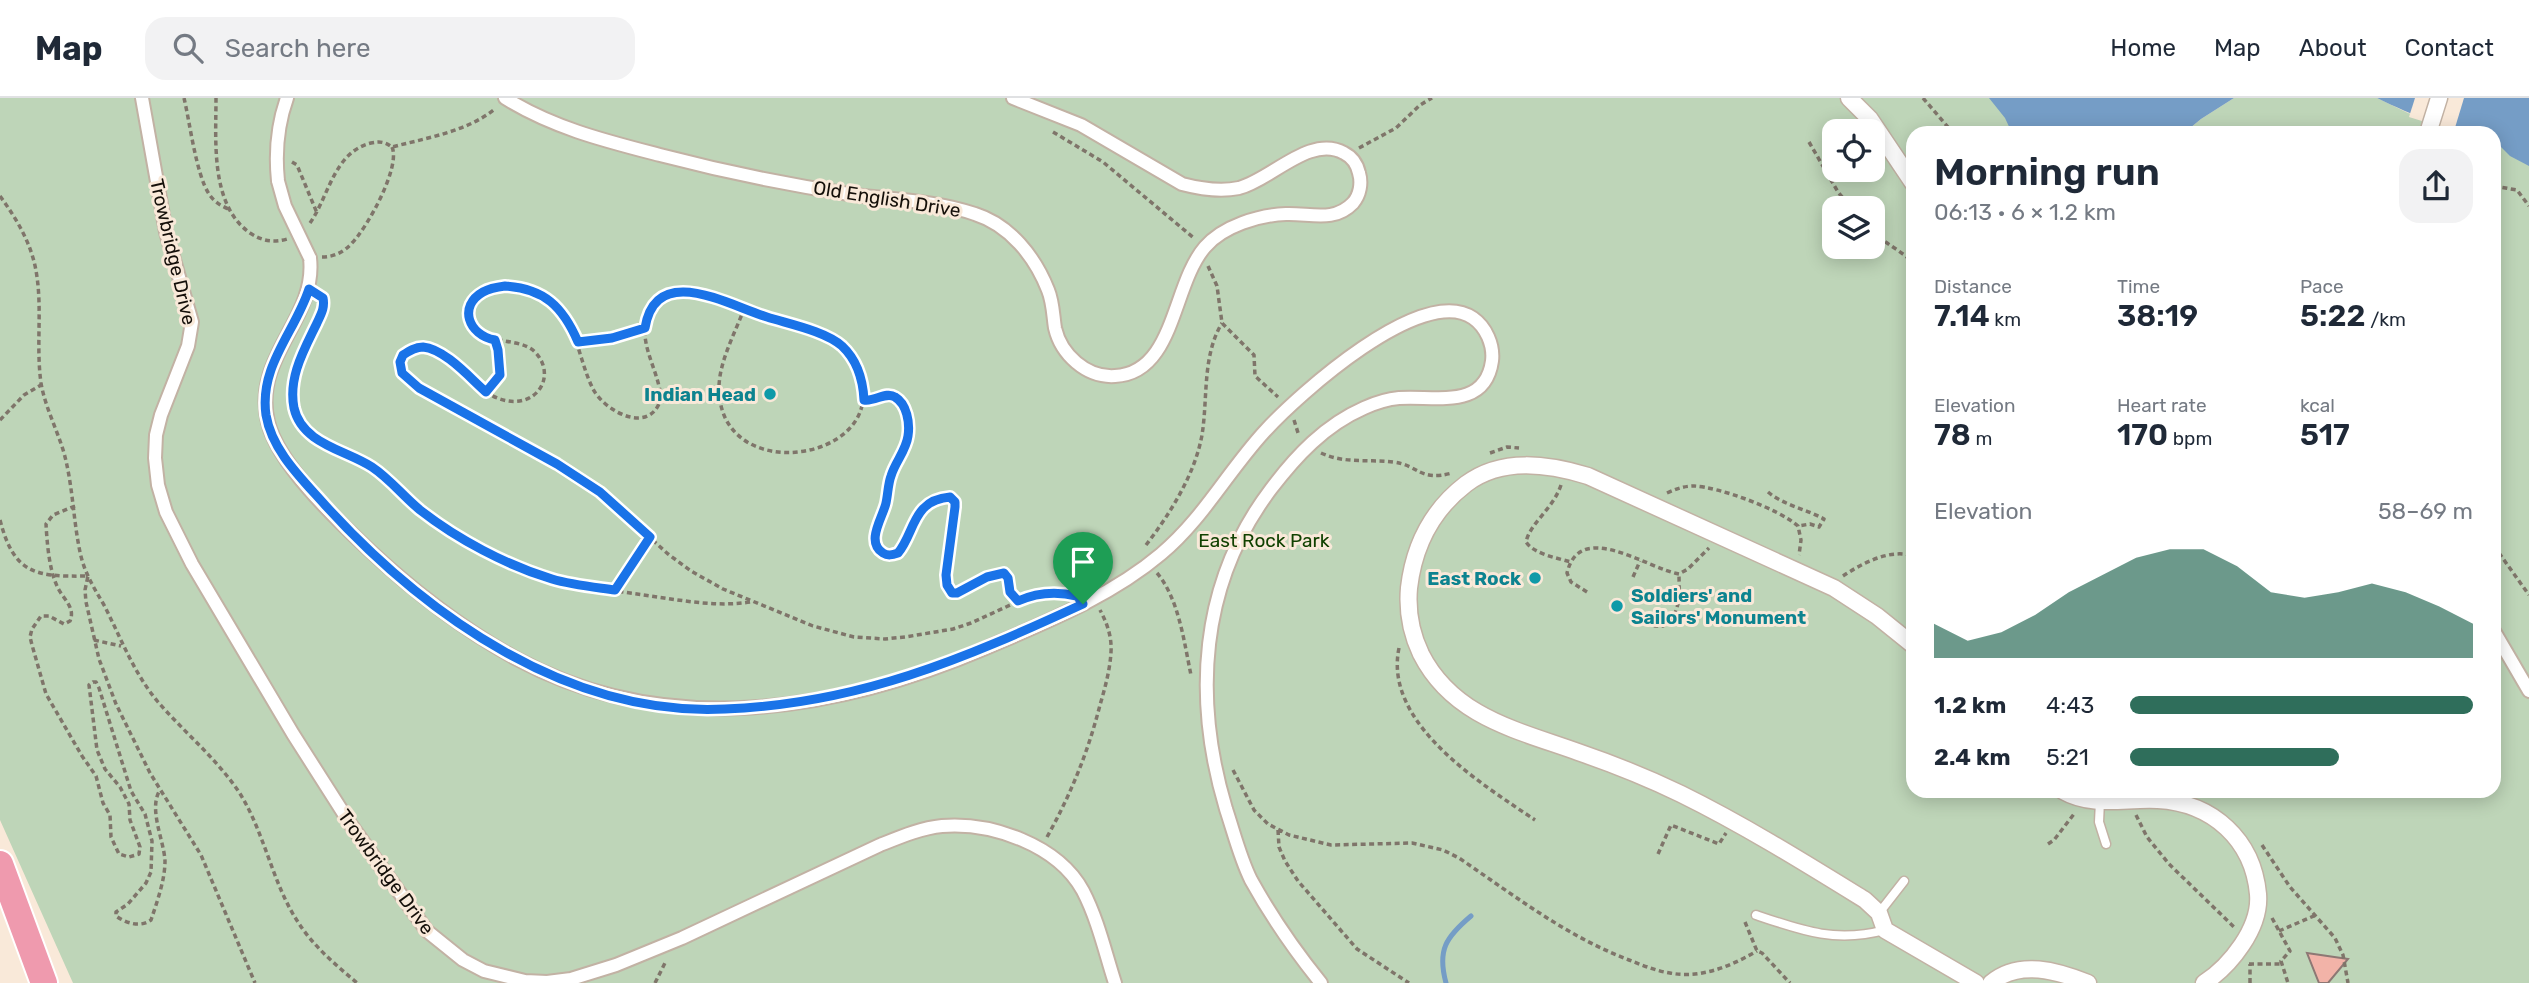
<!DOCTYPE html>
<html lang="en">
<head>
<meta charset="utf-8">
<style>
	:root { --surface:#fff; --page:#f2f2f3; --text:#1f2937; --muted:#747a83; --line:#e0e1e3; --accent:#2f6e5b }
	body { margin:0; font-family:Rubik,sans-serif; background:var(--page); color:var(--text); height:100vh; display:flex; flex-direction:column; font-size:26px; white-space:nowrap }
	* { box-sizing:border-box; margin:0 }
	p { font-size:23px; color:var(--muted) }
	.icon { flex:none; width:38px; height:38px; fill:none; stroke:currentColor; stroke-width:2; stroke-linecap:round; stroke-linejoin:round }
	.map { position:relative; flex:1; overflow:hidden }
	.sheet { position:absolute; left:1906px; top:28px; width:595px; height:672px; display:flex; flex-direction:column; background:var(--surface); border-radius:21px; box-shadow:0 4px 18px #0003 }
	.sheet>* { flex:none }
	.controls { position:absolute; left:1822px; top:21px; display:grid; gap:14px }
	.controls a { display:grid; place-items:center; width:63px; height:63px; border-radius:14px; background:var(--surface); box-shadow:0 4px 18px #0003; font-size:35px }
	.pin { position:absolute; display:grid; place-items:center; width:60px; height:60px; color:#fff; margin:-72px -30px; border-radius:50% 50% 50% 0; rotate:-45deg; box-shadow:0 0 7px #0007 }
	.pin .icon { rotate:45deg }
	.round { display:grid; place-items:center; flex:none; width:74px; height:74px; border-radius:21px; background:var(--page) }
	.headline { display:flex; align-items:center; justify-content:space-between; height:119px; padding:0 28px }
	h1 { font-size:38px; font-weight:600; line-height:52px }
	.stats { display:grid; grid-template-columns:repeat(3,1fr); gap:10px; height:119px; padding:7px 28px }
	.stats div { display:grid; align-content:center }
	.stats b { font-size:30px; font-weight:600 }
	.stats small { font-size:19px; font-weight:400 }
	.stats p { font-size:19px }
	.chart { height:196px; padding:14px 28px }
	.chart p { display:flex; justify-content:space-between }
	.chart svg { width:100%; height:126px; margin-top:7px; fill:var(--accent); opacity:.7 }
	ul { padding:0 28px; list-style:none; font-size:23px }
	li { display:grid; grid-template-columns:112px 84px 1fr; align-items:center; height:52px }
	li i { height:18px; border-radius:9px; background:var(--accent) }
	header { display:flex; align-items:center; gap:42px; box-sizing:border-box; height:98px; padding:0 35px; background:var(--surface); border-bottom:2px solid var(--line) }
	header strong { font-size:33px }
	nav { display:flex; gap:38px; margin-inline-start:auto; font-size:24px }
	.search { width:490px; height:63px; background:var(--page); display:flex; align-items:center; gap:18px; box-sizing:border-box; padding:0 24px; border-radius:21px; color:var(--muted); font-size:26px }
	.map>svg:first-child { display:block }
</style>
</head>
<body>
<header>
<strong>Map</strong>
<div class="search"><svg class="icon" aria-label="search" viewBox="0 0 24 24"><circle cx="10" cy="10" r="6"/><path d="M15 15l6 6"/></svg>Search here</div>
<nav><a>Home</a><a>Map</a><a>About</a><a>Contact</a></nav>
</header>
<div class="map">
<svg width="2529" height="885" viewBox="0 0 2529 885">
	<rect width="100%" height="100%" fill="#f9e9d9"/>
	<path fill="#bed5b8" fill-rule="evenodd" d="M0 0H2033L2074 35H1913V693H2494V35H2184L2201 21 2234 0H2377L2408 15 2457 30 2529 0V885H73L0 722ZM1834 33H1872V72H1834ZM1834 110H1872V149H1834Z"/>
	<path fill="#759dc6" d="M1989 0H2234L2201 21 2184 35H2012L2005 20Z
		M2377 0H2529V68L2510 58 2494 42V35C2454 35 2412 17 2377 0Z"/>
	<path fill="#f9e9d9" d="M2415 0H2464L2454 33 2409 19Z"/>
	<g fill="none" stroke-linecap="round" stroke-linejoin="round">
		<path stroke="#759dc6" stroke-width="5" d="M1446 885C1437 852 1446 839 1471 818"/>
	</g>
	<path fill="#f2b3a8" stroke="#8d7874" stroke-width="2" d="M2307 855 2348 861 2328 885H2319Z"/>
	<g fill="none" stroke-linecap="round" stroke-linejoin="round">
		<g stroke="#c2b2a4" stroke-width="11">
			<path id="service" d="M2100 703 2099 724 2106 746
				M1879 815 1904 783
				M1756 817C1803 833 1836 845 1885 832"/>
		</g>
		<g stroke="#c2b2a4" stroke-width="16">
			<path id="pedestrian" d="M142 0 166 134 192 224 188 248 161 317 156 337 155 360 158 387 166 414 192 466 293 636 351 727 427 833 463 862 484 873 525 883 547 884 571 881 616 867 682 840 880 747C900 739 921 730 942 728 992 724 1058 747 1083 793 1098 822 1105 854 1115 885
				M505 0C553 30 606 43 660 57 725 74 789 87 855 97 895 102 937 103 975 116 1010 127 1035 159 1048 192 1053 204 1053 217 1055 230 1061 256 1086 280 1115 278 1175 275 1172 187 1205 149 1223 128 1259 117 1286 116 1310 115 1334 125 1353 105 1360 97 1362 85 1359 75 1357 66 1352 59 1344 55 1310 36 1271 82 1239 90 1219 94 1201 91 1182 86L1081 27 1013 0
				M278 83C275 54 277 28 287 0
				M310 160C317 221 252 259 268 324 278 366 335 420 367 450 412 492 462 531 517 561 666 641 836 614 986 550 1046 524 1110 499 1161 456 1203 421 1228 373 1265 333 1298 297 1422 185 1473 220 1486 229 1494 247 1492 263 1485 313 1433 297 1399 300 1387 301 1375 305 1364 310 1325 327 1296 358 1271 391 1199 486 1193 601 1226 711 1234 735 1240 760 1251 782 1271 818 1295 853 1321 885
				M2494 533 2529 593"/>
		</g>
		<g stroke="#c2b2a4" stroke-width="19">
			<path id="minor" d="M1849 0 1870 21 1913 85
				M2428 35 2439 0
				M1913 547 1877 518 1834 490 1588 378C1548 366 1502 359 1466 386 1432 412 1414 447 1409 490 1407 513 1411 535 1421 556 1453 619 1517 632 1578 654 1613 666 1648 680 1681 696 1744 727 1805 765 1865 802L1879 815 1885 832 1976 885
				M2063 693C2093 710 2126 700 2158 702 2213 705 2253 742 2258 796 2261 830 2230 868 2204 885
				M1991 885C2019 861 2058 873 2088 885"/>
		</g>
		<g stroke="#fff" stroke-width="30">
			<path id="primary" d="M0 766 44 885"/>
		</g>
		<path stroke="#7f756a" stroke-width="3.5" stroke-dasharray="5 3.5" stroke-linecap="butt" d="M184 0C190 25 196 76 209 96 214 104 223 109 231 112
			M216 0C216 43 210 107 250 135 262 143 273 145 287 141
			M1923 0 1953 35
			M1053 34 1103 64 1195 141
			M1809 44 1838 94 1851 110
			M1359 50 1396 30 1420 7 1432 0
			M292 64 297 67 317 115
			M1827 73 1842 72
			M2494 88 2517 92 2529 108
			M0 98C18 123 33 148 37 179 42 214 36 249 41 285 45 309 57 331 64 355 73 388 73 421 80 454 84 474 94 490 104 507 121 540 133 574 158 604 184 634 216 660 239 694 265 735 272 785 298 824 313 848 336 867 357 885
			M310 125C329 98 334 54 371 45 380 43 385 44 392 49 426 40 466 34 495 11
			M1872 133C1885 146 1901 152 1913 165
			M322 159C334 159 344 154 352 145 367 130 401 69 392 49
			M1208 168 1217 188 1222 225 1254 257 1255 278 1278 299
			M322 198C331 223 282 269 294 313 304 345 344 352 369 367 394 381 411 406 434 421 470 446 510 469 552 481 584 490 618 493 651 498 685 503 717 509 751 504
			M744 211C770 220 819 230 839 246 850 254 858 268 861 282 884 364 717 390 719 288 720 262 735 235 744 211 736 208 728 203 720 199 689 188 641 194 645 238 647 259 659 278 661 300 651 338 605 314 593 291 575 255 577 207 530 192 520 189 510 187 499 189 487 191 474 196 471 209 458 252 517 235 535 254 558 278 536 313 500 301 467 291 442 231 403 257L400 269 406 281 427 296 530 351 600 394 668 456 691 473 723 491 813 528 854 539 885 541 905 539 953 531 971 525 1032 497 1069 496
			M579 244 612 240 645 230
			M487 293 500 277 499 259 495 242
			M864 302C875 304 882 296 893 297 928 325 898 352 890 379 886 393 887 408 882 422 880 427 876 431 875 436 873 448 886 464 898 455 903 452 904 446 906 441 912 422 927 400 949 399L955 404V409L946 477 950 493 957 495 987 479 1004 475 1008 480 1010 494 1018 503
			M0 322 24 297 41 287
			M1294 322 1299 338
			M1321 355C1345 366 1369 361 1393 364 1419 367 1419 384 1452 375
			M1490 355 1507 349 1519 350
			M1561 387C1553 411 1530 425 1526 444 1534 456 1557 460 1571 464
			M1768 394C1783 407 1806 411 1824 421L1819 429 1810 426 1798 428
			M1667 395C1676 391 1684 388 1694 388 1719 389 1779 411 1798 428L1801 442 1799 457
			M75 408 53 417 46 426C47 444 49 471 57 488 62 500 76 509 70 523L64 526 49 518H41L32 531 30 539 32 547 46 596 82 658 96 678 103 705 110 717 111 739 119 756 129 759 139 756 140 749 130 722 129 706 120 689 105 671 97 652 89 587 93 584H96L99 590 131 693 145 716 152 743 151 774 146 785 128 806 116 814V818C126 825 140 830 151 822 157 804 165 782 165 763 164 742 148 711 160 692
			M0 422C14 476 35 479 88 478L85 492 86 504 99 561 116 606 150 675 201 757 255 885
			M1146 447C1170 416 1195 376 1202 337 1208 300 1202 258 1222 225
			M2494 448 2529 497
			M1157 475C1179 501 1184 544 1191 577
			M1843 478C1861 466 1890 450 1913 458
			M1633 479 1640 463
			M615 492 650 439
			M1587 494 1571 484 1567 475C1580 421 1646 470 1679 476L1688 471 1709 450
			M1646 523 1655 528H1663C1682 517 1679 494 1679 476
			M94 542 121 548
			M1399 550C1383 626 1482 686 1535 722
			M1233 672 1254 712 1268 726 1289 737 1331 747 1412 745 1443 752 1459 760C1515 798 1566 838 1629 862 1642 867 1656 873 1670 875 1701 881 1731 868 1757 853
			M2136 717 2147 739 2169 766 2234 829
			M1278 732 1279 749 1285 763 1298 783 1357 851 1409 885
			M1047 739C1071 696 1088 654 1100 607 1105 590 1110 572 1111 554 1112 539 1107 525 1100 512
			M2048 746 2054 742 2074 716
			M2262 747 2290 789 2335 840 2343 857 2348 885
			M1658 756 1671 727 1719 746 1726 735
			M2272 820 2290 853 2281 863 2288 885
			M1745 824 1757 853 1762 855 1790 885
			M2279 833 2316 817
			M2249 866H2282
			M655 885 666 863
			M2250 885V866"/>
		<use href="#service" stroke="#fff" stroke-width="8"/>
		<use href="#pedestrian" stroke="#fff" stroke-width="12"/>
		<use href="#minor" stroke="#fff" stroke-width="16"/>
		<use href="#primary" stroke="#ef9aae" stroke-width="26"/>
		<g stroke="#c2b2a4" stroke-width="16" stroke-linecap="butt">
			<path id="pedestrian-bridge" d="M278 83 285 108 310 160"/>
		</g>
		<use href="#pedestrian-bridge" stroke="#fff" stroke-width="12"/>
	</g>
	<g fill="none" stroke-linecap="round" stroke-linejoin="round">
		<g stroke="#fff" stroke-width="14">
			<path id="route" d="M505 188C544 190 563 209 578 244L612 240 645 230C656 163 730 208 767 219 789 226 825 233 842 248 857 262 863 282 864 302 875 304 886 293 895 299 907 306 910 325 908 338 906 353 895 364 891 378 888 386 888 396 886 405 883 419 865 444 883 455 888 458 892 457 898 455 915 435 912 402 950 399L955 404V409L946 477 947 487 952 495H957L987 479 1004 475 1008 480 1010 494 1018 503C1038 494 1056 493 1077 498L1083 506C964 561 858 606 725 611 569 619 426 518 325 407 302 381 272 353 266 317 259 268 295 234 309 191L323 200C325 210 321 216 317 225 304 252 288 279 294 310 302 346 346 352 372 369 390 381 403 398 420 412 457 441 506 467 552 481 572 487 594 489 615 492L650 439 600 394 557 366 419 290 402 275 400 264 403 257C409 253 415 249 423 249 445 251 470 280 486 294L500 277 498 252 495 242C468 237 458 208 483 194 490 190 497 189 505 188Z"/>
		</g>
		<use href="#route" stroke="#1a73e8" stroke-width="9"/>
	</g>
	<g fill="#0f9aa8" stroke="#f9e9d9" stroke-width="2.5">
		<circle cx="770" cy="296" r="7"/>
		<circle cx="1535" cy="480" r="7"/>
		<circle cx="1617" cy="508" r="7"/>
	</g>
	<g text-anchor="middle" dominant-baseline="central" stroke-width="6" stroke-linejoin="round" paint-order="stroke">
		<g font-size="19" fill="#140f09" stroke="#f9e9d9">
			<text transform="translate(887 101) rotate(9)">Old English Drive</text>
			<text transform="translate(173 154) rotate(77)">Trowbridge Drive</text>
			<text transform="translate(386 774) rotate(54)">Trowbridge Drive</text>
		</g>
		<g font-size="19" font-weight="bold" fill="#0d838f" stroke="#f9e9d9" text-anchor="end">
			<text x="756" y="296">Indian Head</text>
			<text x="1521" y="480">East Rock</text>
			<text x="1631" y="497" text-anchor="start">Soldiers' and<tspan x="1631" dy="22">Sailors' Monument</tspan></text>
		</g>
		<g font-size="19" fill="#104100" stroke="#f9e9d9">
			<text x="1264" y="442">East Rock Park</text>
		</g>
	</g>
</svg>
<div class="controls">
<a><svg class="icon" aria-label="locate" viewBox="0 0 24 24"><circle cx="12" cy="12" r="6"/><path d="M12 2v4M12 18v4M2 12h4M18 12h4"/></svg></a>
<a><svg class="icon" aria-label="layers" viewBox="0 0 24 24"><path d="M12 4l9 5-9 5-9-5zM3 14l9 5 9-5"/></svg></a>
</div>
<div class="pin" style="left:1083px;top:506px;background:#1e9e55"><svg class="icon" aria-label="arrive" viewBox="0 0 24 24"><path d="M6 21V4h12l-3 4 3 4H6"/></svg></div>
<section class="sheet">
<div class="headline"><div><h1>Morning run</h1><p>06:13 · 6 × 1.2 km</p></div><a class="round"><svg class="icon" aria-label="share" viewBox="0 0 24 24"><path d="M12 15V3M7 8l5-5 5 5M5 13v7h14v-7"/></svg></a></div>
<div class="stats">
<div><p>Distance</p><b>7.14<small> km</small></b></div>
<div><p>Time</p><b>38:19</b></div>
<div><p>Pace</p><b>5:22<small> /km</small></b></div>
</div>
<div class="stats">
<div><p>Elevation</p><b>78<small> m</small></b></div>
<div><p>Heart rate</p><b>170<small> bpm</small></b></div>
<div><p>kcal</p><b>517</b></div>
</div>
<div class="chart"><p><span>Elevation</span>58–69 m</p>
<svg viewBox="0 0 160 44" preserveAspectRatio="none"><path d="M0 44V32L10 38L20 35L30 29L40 21L50 15L60 9L70 6L80 6L90 12L100 21L110 23L120 21L130 18L140 21L150 26L160 32V44z"/></svg>
</div>
<ul>
<li><b>1.2 km</b>4:43<i style="width:100%"></i></li>
<li><b>2.4 km</b>5:21<i style="width:61%"></i></li>
</ul>
</section>
</div>
</body>
</html>
